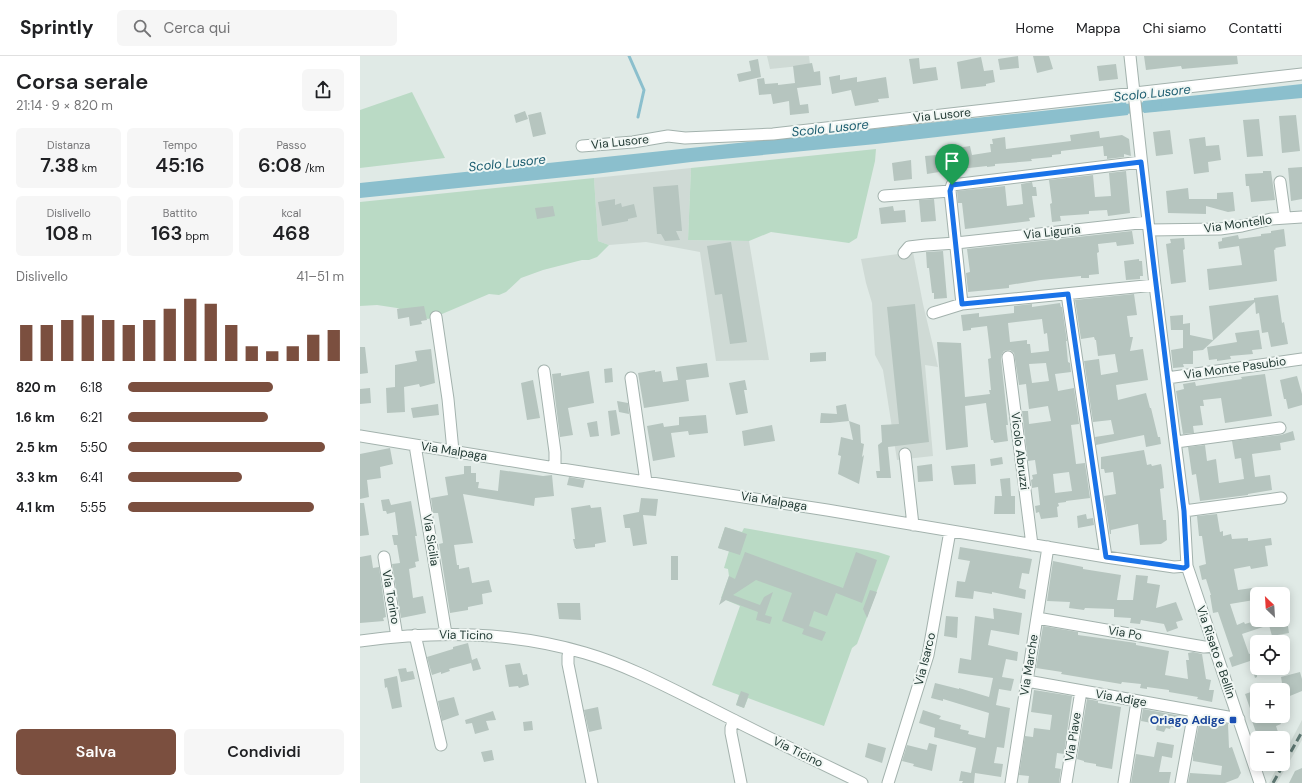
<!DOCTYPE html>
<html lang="it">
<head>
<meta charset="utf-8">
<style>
	:root { --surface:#fff; --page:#f6f6f6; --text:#202124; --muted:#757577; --line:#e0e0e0; --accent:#7b4f3f }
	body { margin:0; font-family:"DM Sans",sans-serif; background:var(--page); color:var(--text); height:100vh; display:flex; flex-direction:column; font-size:15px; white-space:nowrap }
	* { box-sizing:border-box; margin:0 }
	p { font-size:13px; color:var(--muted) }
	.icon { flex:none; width:22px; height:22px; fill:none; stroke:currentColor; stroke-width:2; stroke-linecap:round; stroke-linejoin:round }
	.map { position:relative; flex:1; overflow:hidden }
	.drawer { display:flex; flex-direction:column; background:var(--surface); width:360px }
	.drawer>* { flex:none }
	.needle { width:26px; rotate:335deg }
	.controls { position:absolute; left:890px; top:531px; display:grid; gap:8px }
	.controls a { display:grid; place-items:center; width:40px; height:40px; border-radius:6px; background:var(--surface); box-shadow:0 2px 10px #0003; font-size:20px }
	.pin { position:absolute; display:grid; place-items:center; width:34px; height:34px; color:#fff; margin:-41px -17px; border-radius:50% 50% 50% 0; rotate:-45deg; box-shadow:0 0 4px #0007 }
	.pin .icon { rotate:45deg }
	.round { display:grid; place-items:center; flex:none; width:42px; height:42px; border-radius:6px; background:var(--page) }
	.overview { display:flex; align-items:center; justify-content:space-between; height:68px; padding:0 16px }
	h1 { font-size:22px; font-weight:600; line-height:30px }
	.metrics { display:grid; grid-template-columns:repeat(3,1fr); gap:6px; height:68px; padding:4px 16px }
	.metrics div { display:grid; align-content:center; border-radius:6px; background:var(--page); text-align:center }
	.metrics b { font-size:20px; font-weight:600 }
	.metrics small { font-size:11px; font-weight:400 }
	.metrics p { font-size:11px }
	.chart { height:112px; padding:8px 16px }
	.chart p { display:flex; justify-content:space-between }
	.chart svg { width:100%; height:72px; margin-top:4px; stroke:var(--accent); stroke-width:6 }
	.primary-button { display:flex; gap:8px; margin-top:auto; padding:8px 16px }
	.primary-button a { flex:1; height:46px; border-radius:6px; background:var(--accent); color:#fff; font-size:16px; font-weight:600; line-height:46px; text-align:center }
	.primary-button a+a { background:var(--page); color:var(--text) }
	ul { padding:0 16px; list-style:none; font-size:13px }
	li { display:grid; grid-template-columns:64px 48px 1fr; align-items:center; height:30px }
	li i { height:10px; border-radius:5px; background:var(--accent) }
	header { display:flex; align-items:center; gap:24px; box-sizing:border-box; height:56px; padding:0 20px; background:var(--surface); border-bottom:1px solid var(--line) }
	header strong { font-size:19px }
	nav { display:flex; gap:22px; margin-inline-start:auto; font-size:14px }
	.search { width:280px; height:36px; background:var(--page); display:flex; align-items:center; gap:10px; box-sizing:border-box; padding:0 14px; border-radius:6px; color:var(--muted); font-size:15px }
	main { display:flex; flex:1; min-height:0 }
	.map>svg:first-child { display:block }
</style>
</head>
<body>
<header>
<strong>Sprintly</strong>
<div class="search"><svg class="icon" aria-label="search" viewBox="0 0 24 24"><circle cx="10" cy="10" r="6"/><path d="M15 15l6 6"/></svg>Cerca qui</div>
<nav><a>Home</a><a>Mappa</a><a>Chi siamo</a><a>Contatti</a></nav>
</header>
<main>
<section class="drawer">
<div class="overview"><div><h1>Corsa serale</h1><p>21:14 · 9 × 820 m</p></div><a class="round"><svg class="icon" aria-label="share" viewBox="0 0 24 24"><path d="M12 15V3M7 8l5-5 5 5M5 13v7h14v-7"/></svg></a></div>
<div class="metrics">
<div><p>Distanza</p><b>7.38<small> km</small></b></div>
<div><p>Tempo</p><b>45:16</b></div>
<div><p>Passo</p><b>6:08<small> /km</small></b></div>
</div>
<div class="metrics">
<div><p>Dislivello</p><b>108<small> m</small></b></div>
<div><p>Battito</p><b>163<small> bpm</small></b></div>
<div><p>kcal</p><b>468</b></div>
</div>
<div class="chart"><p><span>Dislivello</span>41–51 m</p>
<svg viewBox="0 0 160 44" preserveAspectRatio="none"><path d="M5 44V22M15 44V22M25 44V19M35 44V16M45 44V19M55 44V22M65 44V19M75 44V12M85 44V6M95 44V9M105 44V22M115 44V35M125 44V38M135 44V35M145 44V28M155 44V25"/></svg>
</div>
<ul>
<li><b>820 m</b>6:18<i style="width:67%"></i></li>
<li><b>1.6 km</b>6:21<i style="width:65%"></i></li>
<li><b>2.5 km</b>5:50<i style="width:91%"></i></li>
<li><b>3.3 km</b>6:41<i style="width:53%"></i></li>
<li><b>4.1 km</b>5:55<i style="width:86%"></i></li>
</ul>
<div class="primary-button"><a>Salva</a><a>Condividi</a></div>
</section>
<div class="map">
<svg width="942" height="727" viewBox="0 0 942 727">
	<rect width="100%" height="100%" fill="#e0eae6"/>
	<path fill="#cfdad5" d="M407 0H449L450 9 410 13Z
		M331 112 328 184 389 185 409 304 356 305 340 196 286 186 249 189 238 185 234 122Z
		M553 196 563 248 578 311 565 309 573 400 537 404 523 314 515 299 512 247 506 227 501 203Z
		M942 664V684L917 727H909L919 708H923V700Z"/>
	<path fill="#badac5" d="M52 36 85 102 0 112V54Z
		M516 93 515 105 497 182 489 187 411 176 389 185 328 184 331 112Z
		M234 122 238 185 249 189 237 201 229 204H222L183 214 161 222 146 236 139 239 129 238 82 258 68 263 37 252 17 249 0 250V146Z
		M365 471 382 476 384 472 518 496 530 500 497 588 492 592 464 670 388 642 384 652 376 649 379 639 352 629 380 550 361 542 369 520 368 513 364 512 369 495 358 492Z"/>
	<path fill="#8bbfcd" d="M942 28V42L784 57 783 45Z
		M766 46 768 59 516 88 331 106 235 118 0 142V127Z"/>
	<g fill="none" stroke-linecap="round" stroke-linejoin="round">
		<path stroke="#8bbfcd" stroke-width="3" d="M269 0 284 34 278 61"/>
		<path stroke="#8bbfcd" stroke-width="10" d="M754 54 797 50"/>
	</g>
	<path fill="#b6c5bf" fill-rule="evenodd" d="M658 0 659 12 640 14 638 3Z
		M673 0H689L693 13 677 17Z
		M784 0H877L878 8 822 13 821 10 786 14Z
		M621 1 624 15 633 14 635 26 626 28V30L601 33 597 6Z
		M559 2 560 13 576 11 578 24 553 28 549 3Z
		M398 3 401 21 379 26 377 18 391 15 389 5Z
		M452 7 454 16 460 15 461 29 437 32 440 49 448 48 449 57 430 59 429 45 413 48 411 38 399 39 397 23 404 22 405 28 418 27V29L435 27 433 10Z
		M756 8 758 23 739 25 737 10Z
		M480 19V24L497 21V26L526 21 529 42 518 43 519 46 495 50 491 34 472 38 469 21Z
		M165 55 168 63 156 67 154 59Z
		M181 56 186 78 173 81 168 59Z
		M936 59 940 95 922 97 919 60Z
		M899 63 903 100 887 101 883 64Z
		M810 74 813 98 796 100 793 76Z
		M739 75 740 82 762 79 769 83 771 100 764 98V101L747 103V100H744L743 90 701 95V98L692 99V101L671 103 672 105 635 108V110L627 111V110L600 113 597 92 610 90 612 99 631 96 630 88H633L632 83 645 81 646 93 711 85 710 79Z
		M845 81 846 90 859 89 861 104 848 106 849 116 834 118 829 83Z
		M577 99 579 116 567 118 565 100Z
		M551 104 552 123 534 125 532 107Z
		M942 111V143L931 145 928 112Z
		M766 115 770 157 748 160 747 154 729 155V158L700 160 701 165 692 166 690 148 692 147 689 124 733 119 735 141 751 140 749 117Z
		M903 115H911L915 144 891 146 889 130H886L885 118 903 117Z
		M672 126 673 131H676L677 140H672L675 161 669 162 670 165 605 173 602 147H598L597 135 645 130 647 150 663 148 661 128Z
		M318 129 322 175H316L320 184 305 185 301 178H297L293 131Z
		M828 132 829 143H857V137L873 136 875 155 868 156 846 150V158L808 157 806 135Z
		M255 143V149L261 147 262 151 274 148 277 161 268 163V165L242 170 238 146Z
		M574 143 576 165 561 166 559 144Z
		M193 150 195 160 177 163 175 152Z
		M533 150 534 155 545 154 546 166 521 168 519 152Z
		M924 173 926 190 915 192 916 193 914 194 917 225 849 234 847 213 882 209 879 190 859 193 858 186 862 185V182L878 179 879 183 901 180V178L911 177V175Z
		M772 175 774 188 757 190 756 186 738 188 739 196 737 197 739 218 729 219V222H721V220L681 224 649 229V232L608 236 606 217 610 216 607 193Z
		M824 182 825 193 823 194 826 226 811 228 806 188 811 187 810 183Z
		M371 186 387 286 370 288 362 238 355 239 347 190Z
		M583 195 587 242 574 243V237H572L569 212H567L566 196Z
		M779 203V205H782L783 220H780V223L766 224 764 205Z
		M774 238 777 259 767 260 770 281H773L770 295 783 293 788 324 756 329 758 344 786 337 790 352H791L798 381H800L801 388 786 391 784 379 736 389 735 381 754 378 751 364 733 366 724 305 739 303 741 319 758 316 755 298 738 300 736 284H735L734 281 721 283 715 244Z
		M918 239 922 267 924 266 928 288 911 291 908 276 902 277 899 257 896 258 895 246 843 294 833 295V308H823L824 311 813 312 811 294 823 292V274H811L810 260 823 259V268L830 267V279L853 284 849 250 894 244V242Z
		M700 247 701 251H702L707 285H706L708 306 710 307 711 316 695 318 698 335 714 332 719 368 711 369 716 408 725 407 730 442 706 445V446L698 447 699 450 697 451 698 461 681 463 679 456 676 457 675 450 680 449 678 431 672 432 671 424 673 423 672 419 677 418 675 404 668 405 662 355H668L669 368 691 365 688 350 669 353 666 328 659 329 654 297 650 294 644 295 642 298 641 302 648 369H646L648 385 634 387 633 384H631L626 347 605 350 608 391 586 394 577 286 601 287 605 341 630 338 629 334H631L628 303 631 302 627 270 611 272V274L603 275 601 259 619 257V261L654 257V250L672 248V251ZM682 263 684 278 687 277 689 295 671 297 670 288H667V284L650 286 648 267ZM686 307 689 325 672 327 669 308ZM709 416 712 435 695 437 693 418Z
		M555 248 569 386 528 391 531 422H517L516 415H520L518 389 522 386 521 369 539 368 527 251Z
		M64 250 67 264 61 265 62 268 50 270 49 261 38 263 37 253Z
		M899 274 902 293 892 294 893 298 870 300 871 303 857 305V303L849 304 847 291 877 286 875 277Z
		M0 291H5L8 317 0 318Z
		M71 293 75 327 60 331 59 328 44 331 45 356 27 357 26 332 35 331V309L57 305 55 295Z
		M466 296V305L450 306V297Z
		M347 307 349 321 326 324 329 345 284 352 278 317 295 314V316L301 315 303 326 318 324 316 311Z
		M252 312 253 326 245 327 244 313Z
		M229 315 234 347 208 352 213 379 200 381 192 318 201 317V320Z
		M905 318 912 360 865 367 861 342 843 344 844 350H840L843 369 833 370 834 377 823 378 816 335 824 333 823 328 835 326 836 330 882 323 881 321Z
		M937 320 942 338V349L928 353 926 343H924L920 324Z
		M173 324 180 362 167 364 161 327Z
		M385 324 387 334H384L388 357 376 359 369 327Z
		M10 332 11 347 0 348V333Z
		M257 345 268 347 269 358 259 356Z
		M78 348 79 359 53 362 51 352Z
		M486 348 489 365 470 367H460L461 357 477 358 476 350Z
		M256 354 260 378 251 380 248 355Z
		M346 359 348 377 329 379 328 375 311 377 315 401 293 405 287 370 303 367 304 371 319 369V361Z
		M237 365 239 380 230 381 227 367Z
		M489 365 500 369 501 387 504 388 502 401 504 399 499 428 478 418 481 400 478 399 481 381 493 384Z
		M412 369 415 385 384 390 382 375Z
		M933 375 935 384 920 387 921 394 892 398 895 421 910 419 912 434 888 438V439L840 445 836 418 832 419 828 391 845 389 847 405 856 403 859 427 884 423 881 402 875 403 872 385 921 379Z
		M30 392 33 408 20 411 21 422 7 424 9 441 0 443V398Z
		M784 394 787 409 791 408 792 410 801 408 802 412 804 432 800 433 803 464H806L807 484 801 488 780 489 778 468 751 474V478H750L744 440 756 438 753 416 745 417 744 413H741V401Z
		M642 401 643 408 631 410 630 403Z
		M572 408 573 425 558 426 557 410Z
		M615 408 616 428 594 429 591 410Z
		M104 410H111V417H116V426H119L118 432 138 435 140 414 183 420 192 419 194 440 175 442 174 450 103 438 113 487 94 489 97 509H99V513L109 511 112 527 129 524 132 536 122 538 123 548 108 551V554L90 557 79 488 83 487 78 457H73L71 442 88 439 85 421 104 418Z
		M209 421 225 424 223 432 207 429Z
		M650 422 651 440H655V458H634L635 440H642L640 423Z
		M281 442 298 443 296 460 283 459 287 488 273 490 270 472H265L263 459 279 456Z
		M29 443 31 449 51 445 57 480H55L59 505 55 506 56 511 49 513 53 542 63 540 66 557 41 562 32 508 40 507 37 489H34L32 479H38L35 456 27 458 26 455H23L21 444Z
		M0 447H4L9 479 0 480Z
		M230 449 231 452 241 451 246 486 235 488V491L216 493V492H215L213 483H215L211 452Z
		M726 458 727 463 733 462 734 469 718 472 717 460Z
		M857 458 860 476 863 475V480L871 478 872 483 888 482V485L911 482 912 489 905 490 908 510 891 513 890 510 874 513 878 534 892 532 894 544 870 548 877 569 884 566 885 568 898 564H927L929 577 912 580 909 569 882 578 889 598 897 595V621L895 622 890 605 872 611 869 602 873 600 858 556 853 557 850 539H851L846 523 842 524 839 510 846 508 842 480H839L837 460Z
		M365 471 387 478 380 499 358 492Z
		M600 491 672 503 669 518 662 517 659 532 666 534 665 543 632 536V538L614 535 613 543 595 541 597 525 605 526 610 505 598 503Z
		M385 496 483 532 496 496 517 504 502 547 476 537 467 560 454 555 449 570 466 576 462 585 442 578 444 573 422 565 432 537 396 524 373 539 400 549 404 541 413 536 405 559 412 561 410 568 396 564 398 556 366 544 359 549 369 520 375 523Z
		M11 499 13 512 19 511 26 561 23 562 24 565 0 567V501Z
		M311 500H318V524H311Z
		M693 505 723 511V513L761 519 757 544H773L776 519 788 520 787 527 800 529 796 552 816 546 823 564 816 566 818 572 807 576 804 568 781 564 780 568 770 567 771 562 754 561V553L725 552 724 554 709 552 710 546 687 545Z
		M510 534 517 536 507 562 503 553Z
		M197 547H220L221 564 199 563Z
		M633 552 662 557 659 579 631 574 628 589 658 596 657 605 646 603 642 621 654 623 651 635 639 633 636 649 650 652 644 692 637 691 634 707 643 708 641 721 615 717 614 727H602L603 725H599L601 715 611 717 616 692 574 681 575 672 559 667 563 654 581 660 579 663 601 669 600 673 609 675 608 678 625 682 629 657 583 643V645L571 642 575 627 599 633V632L629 641 633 622 598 617 600 602 611 604 615 560 634 563Z
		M586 560 598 561 597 582 584 580Z
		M683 570 718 576V579L762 585 776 587V589L809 595 805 619 828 623 826 604H829L828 597 833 596 842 598 846 623 851 624 849 634H854L852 646 837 643 838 641 809 636V634L787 631V633L780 632 781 628 762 626 761 628 701 618 702 616 676 612Z
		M108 587 112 604 117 602 121 613 113 615 111 607 89 613 90 615 81 618V616L72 619 67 601 93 593V591Z
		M160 607 163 619 167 618 169 629 159 632 158 630 149 631 145 609Z
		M46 612 47 616 53 615 55 623 41 626 38 613Z
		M940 616 942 623V635L925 642 923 634H919L922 627 921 621Z
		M37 620 42 651 32 653 27 631 25 632 24 623Z
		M674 634 712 640 704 698 697 697 695 712 701 713 699 727H668L669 720 659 719 665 680 673 681 674 672 690 674 692 659 671 656Z
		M897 634V660H918L921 668 916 670 920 682H898L891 662 893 661 885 638Z
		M381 635 389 638 384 652 376 649Z
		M94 641 99 659 82 665 78 645Z
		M727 643 738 645V647L761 651 752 713 736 710V708L724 706V705L717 703Z
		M238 651 242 673 229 676 224 654Z
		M783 653 821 660 820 665H817L816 672 811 671 810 673 806 672 804 676 796 674 797 668 781 665Z
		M133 655 136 664 126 665 129 674 115 678 112 667 106 668 105 664Z
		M840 663 868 668 869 692 872 691 881 717 878 722 865 727H828L830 717 861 719 862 710 833 705V698Z
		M172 665 173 674 164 675 163 666Z
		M797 686 814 689 812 702 802 700 799 716H811L809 727H771L776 698 794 701Z
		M508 687 526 692 522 707 505 701Z
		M569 687 577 689 572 715 553 710 554 708 542 705 547 689 567 694Z
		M132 694 134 704 124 706 121 696Z
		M942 712V727H929L935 715Z"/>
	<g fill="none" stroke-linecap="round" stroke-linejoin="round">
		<g stroke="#a3b2ad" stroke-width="13">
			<path id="minor" d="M770 0 795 229 824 455 827 510 900 727
				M222 90 273 86 308 80 325 82 413 78 942 18
				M920 126 925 162
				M524 140 590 135
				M789 174 860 173 882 170 911 163 942 161
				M544 197 549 191 566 189 596 187 788 166
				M707 238 746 501
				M602 248 795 229
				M573 257 602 248 590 135 592 129 781 106
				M76 261 88 343 93 395
				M648 301 672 489
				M184 315 195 396V412
				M271 322 286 426
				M807 322 942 303
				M0 380 195 412 467 454 746 501 814 511 827 510
				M816 386 920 372
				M55 389 86 578
				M545 398 553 469
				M824 455 921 442
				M24 501 37 581
				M677 562 844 591 854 590
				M55 579 81 689
				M0 585C77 575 150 575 225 597 266 609 304 629 342 648 395 675 448 701 502 727
				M210 593 208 600V608L232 727
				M667 625 879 663
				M374 664 371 672V677L381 727
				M528 727 568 599 590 475
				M651 727 688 491
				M706 727 721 635
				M764 727 777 645
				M821 727 834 656"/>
		</g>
		<use href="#minor" stroke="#fff" stroke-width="11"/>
		<path stroke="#5c7570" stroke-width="3" stroke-dasharray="8 4" stroke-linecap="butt" d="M913 727 942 676"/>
	</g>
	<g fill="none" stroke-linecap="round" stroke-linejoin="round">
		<g stroke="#fff" stroke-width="8">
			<path id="route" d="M781 106 824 455 827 510 824 512 746 501 708 238 602 248 590 135 592 129Z"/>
		</g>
		<use href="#route" stroke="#1a73e8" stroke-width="5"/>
	</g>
	<rect fill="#1a4fb4" stroke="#f1f7f4" stroke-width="1.5" x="869" y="660" width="8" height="8" rx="2"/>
	<g text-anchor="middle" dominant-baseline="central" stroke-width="4" stroke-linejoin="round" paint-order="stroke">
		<g font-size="12" fill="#223a34" stroke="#f1f7f4">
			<text transform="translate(582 59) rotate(-6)">Via Lusore</text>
			<text transform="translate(260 86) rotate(-6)">Via Lusore</text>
			<text transform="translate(878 168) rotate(-8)">Via Montello</text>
			<text transform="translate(692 176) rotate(-6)">Via Liguria</text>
			<text transform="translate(875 312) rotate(-8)">Via Monte Pasubio</text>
			<text transform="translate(94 395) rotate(9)">Via Malpaga</text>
			<text transform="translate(660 395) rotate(83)">Vicolo Abruzzi</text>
			<text transform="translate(414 445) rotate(9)">Via Malpaga</text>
			<text transform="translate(71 484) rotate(81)">Via Sicilia</text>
			<text transform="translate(31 541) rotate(80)">Via Torino</text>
			<text transform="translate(765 577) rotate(10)">Via Po</text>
			<text transform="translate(106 579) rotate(1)">Via Ticino</text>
			<text transform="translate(856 596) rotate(71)">Via Risato e Bellin</text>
			<text transform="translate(565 603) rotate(-76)">Via Isarco</text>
			<text transform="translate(669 609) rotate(-81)">Via Marche</text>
			<text transform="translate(761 642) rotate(10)">Via Adige</text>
			<text transform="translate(713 681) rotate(-81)">Via Piave</text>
			<text transform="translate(438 696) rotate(26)">Via Ticino</text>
		</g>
		<g font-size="12" font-weight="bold" fill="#164399" stroke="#f1f7f4" text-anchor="end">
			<text x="865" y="664">Oriago Adige</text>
		</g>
		<g font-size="13" font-style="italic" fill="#206072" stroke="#f1f7f4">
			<text transform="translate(792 37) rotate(-6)">Scolo Lusore</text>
			<text transform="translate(470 72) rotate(-6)">Scolo Lusore</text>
			<text transform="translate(147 107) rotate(-6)">Scolo Lusore</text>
		</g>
	</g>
</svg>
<div class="controls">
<a><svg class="needle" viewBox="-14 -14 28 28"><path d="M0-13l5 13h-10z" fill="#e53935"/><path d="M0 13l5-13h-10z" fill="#757577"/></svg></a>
<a><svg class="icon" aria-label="locate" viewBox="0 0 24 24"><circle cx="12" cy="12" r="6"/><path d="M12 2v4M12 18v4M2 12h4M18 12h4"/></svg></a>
<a>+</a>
<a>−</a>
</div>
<div class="pin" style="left:592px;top:129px;background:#1e9e55"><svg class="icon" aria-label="arrive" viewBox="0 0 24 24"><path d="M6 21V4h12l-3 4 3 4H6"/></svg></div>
</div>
</main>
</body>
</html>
